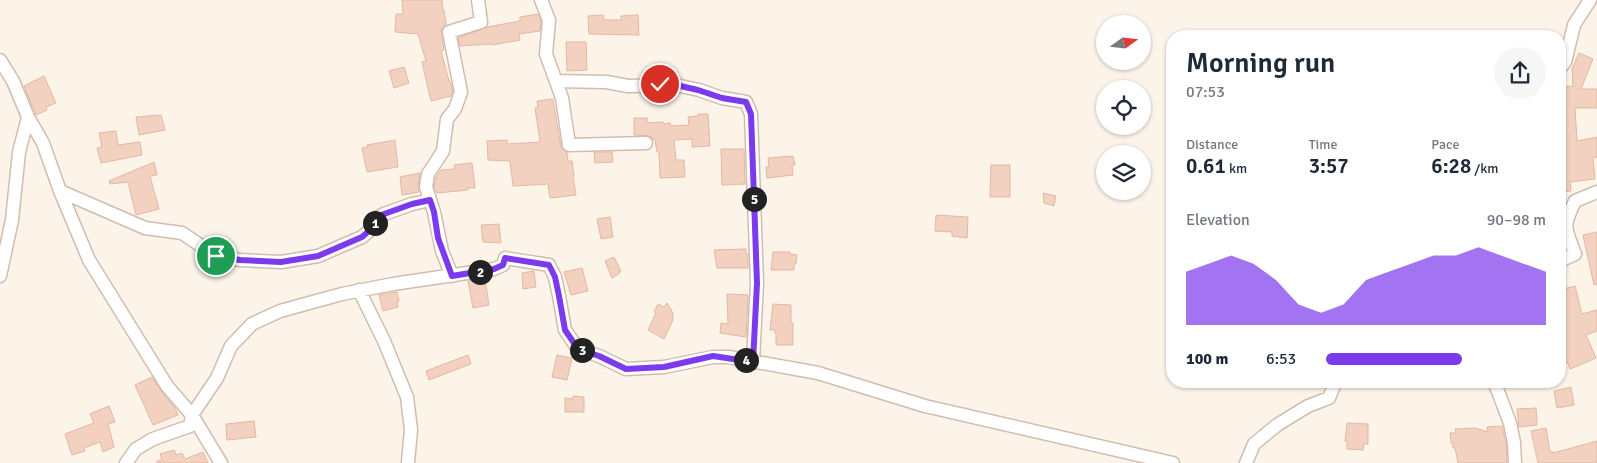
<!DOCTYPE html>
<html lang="en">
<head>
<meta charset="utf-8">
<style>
	:root { --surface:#fff; --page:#f6f6f7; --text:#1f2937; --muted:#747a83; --accent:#7c3aed }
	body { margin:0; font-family:Signika,sans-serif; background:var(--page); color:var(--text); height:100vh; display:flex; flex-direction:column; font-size:19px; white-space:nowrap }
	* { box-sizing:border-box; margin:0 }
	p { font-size:16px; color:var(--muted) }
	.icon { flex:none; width:28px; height:28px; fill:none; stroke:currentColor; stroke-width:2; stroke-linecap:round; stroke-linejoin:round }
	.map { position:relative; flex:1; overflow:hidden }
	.details { position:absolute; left:1166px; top:30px; width:400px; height:358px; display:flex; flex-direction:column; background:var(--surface); border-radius:20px; box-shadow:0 1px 4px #0004 }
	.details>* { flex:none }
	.needle { width:32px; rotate:75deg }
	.fabs { position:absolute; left:1096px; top:15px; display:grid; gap:10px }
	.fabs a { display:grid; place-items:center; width:55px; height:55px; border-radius:50%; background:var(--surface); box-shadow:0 1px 4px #0004; font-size:25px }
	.pin { position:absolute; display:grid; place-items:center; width:42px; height:42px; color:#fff; margin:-21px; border:2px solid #fff; border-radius:50%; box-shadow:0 1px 5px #0007 }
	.km { position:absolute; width:25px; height:25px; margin:-12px; border-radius:50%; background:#222; color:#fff; font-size:14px; line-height:25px; text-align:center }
	.round { display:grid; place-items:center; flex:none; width:52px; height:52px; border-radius:26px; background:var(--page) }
	.overview { display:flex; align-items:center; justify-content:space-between; height:85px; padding:0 20px }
	h1 { font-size:28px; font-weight:600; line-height:38px }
	.metrics { display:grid; grid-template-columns:repeat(3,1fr); gap:8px; height:85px; padding:5px 20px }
	.metrics div { display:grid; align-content:center }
	.metrics b { font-size:21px; font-weight:600 }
	.metrics small { font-size:14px; font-weight:400 }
	.metrics p { font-size:14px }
	.chart { height:140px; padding:10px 20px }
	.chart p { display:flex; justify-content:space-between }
	.chart svg { width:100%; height:90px; margin-top:5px; fill:var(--accent); opacity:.7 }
	ul { padding:0 20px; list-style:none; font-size:16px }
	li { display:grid; grid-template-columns:80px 60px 1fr; align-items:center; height:38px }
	li i { height:12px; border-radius:6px; background:var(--accent) }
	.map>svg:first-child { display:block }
</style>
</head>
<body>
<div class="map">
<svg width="1597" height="463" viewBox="0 0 1597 463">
	<rect width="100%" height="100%" fill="#fcf4e9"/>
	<path fill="#f2d1c0" stroke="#e5b7a0" d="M402 0H442L443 10H444L446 24 441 30 444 50 441 51 449 81H450L453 91 451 96 431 101 422 62 426 61 418 34 395 32 396 14H403Z
		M538 14 541 21 540 31 519 34 520 40 493 45 492 44 460 46 458 38 487 27 520 21V17Z
		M603 15 604 20H621V16L638 15 639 35 589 34 588 16Z
		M566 42H586L587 70 567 71Z
		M1579 53 1593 59 1581 89H1597V108H1575L1577 141 1597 137V157L1593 158 1595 179 1570 182 1571 191 1560 192V87L1573 86 1572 69Z
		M404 67 409 83 394 88 389 71Z
		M44 76 56 103 46 107 47 110 36 115 24 86Z
		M553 99 561 147 567 153 568 161H572L574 176 573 177 576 195 550 198 548 184 513 186 510 161 488 160 487 141 507 140V144L540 142 535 108 538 107 537 101Z
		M698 114H708L710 146 692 147V139L674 140 676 160H684L685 177 660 178 659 152H657L655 140 649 136 634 135V118H647V123L663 122 664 124 670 123 671 126 689 125 688 117 698 116Z
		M161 115 165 130 139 135 136 117Z
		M116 131 118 145 140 142 142 155 101 163 97 148 102 147 99 133Z
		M395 140 398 167 367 172 362 148 368 147 367 145Z
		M721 149H744L745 184 722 185Z
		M594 152H612L613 162 595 163Z
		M793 156 795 165H792L793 175 767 178 766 167H769L768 158Z
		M154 162 157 175 150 176 159 209 136 215 128 182 110 184 109 181Z
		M472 163 475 188H468V190L437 193 434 186 436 177 441 170 455 169 454 165Z
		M991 165H1010V197H990Z
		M420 173 418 186 419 192 402 195 400 177Z
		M1043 193 1056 196 1054 206 1044 203Z
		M936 215 968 217 967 238 952 236V232L935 231Z
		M610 217 613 237 601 239 597 219Z
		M499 224 501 243 483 242 481 225Z
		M1597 232V284L1594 285 1583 235Z
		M746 249V254H748V268H717L714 250Z
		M773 252H790V254L797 255 796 264H794V270H771Z
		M614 257 621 271H619L620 273 612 278 605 261Z
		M582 268 588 291 571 295 564 272Z
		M534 271 536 287 523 289 522 273Z
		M485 279 489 305 473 308 468 281Z
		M1575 286 1582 314 1597 310V331L1586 335 1596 358 1570 369 1568 363 1564 364 1560 356V351L1562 350 1560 343V290Z
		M397 292 399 301 397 302 398 307 383 311 379 295Z
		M727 294 748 295 746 337 720 333 721 323 728 324Z
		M667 303 673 313V320L664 339 648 330 656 313 654 312 658 304 664 307Z
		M773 304 791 305V323H793V345H776V333H775V330H770Z
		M468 355 471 364 429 380 426 371Z
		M557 355 572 358 567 380 552 377Z
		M152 377 161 391 175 408 178 415 153 425 135 385Z
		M1571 387 1574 405 1557 408 1554 391Z
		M573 396 584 397V412H565V398L573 399Z
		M109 406 115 422 108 424 114 447 103 452 100 442 84 448 85 451 72 455 65 434 94 423 90 414Z
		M1536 408 1537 425 1519 427 1517 409Z
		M254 421 256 437 227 440 226 424Z
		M1347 423 1368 424V444H1364L1363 450 1347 449V441H1345Z
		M1502 426 1506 444 1507 463H1458L1455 448H1453V443H1451L1450 433H1456L1455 429 1475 428 1488 432 1487 427Z
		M1546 428 1550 452 1552 451 1553 453 1597 441V463H1538L1531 431Z
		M174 450 176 455 182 453 185 459 203 452 208 463H157V461L162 460 160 454Z"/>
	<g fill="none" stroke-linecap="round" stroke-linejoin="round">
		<g stroke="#d1bdb0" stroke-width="15">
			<path id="minor" d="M541 0 549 20 546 54 562 98 569 145 646 143
				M0 60 13 81 28 117 43 143 60 191 89 260 167 386 192 415 221 463
				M1560 68 1565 62 1574 25 1590 0
				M556 81 606 82 628 86 676 85 699 90 722 98 746 102 751 114 757 283 753 361
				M60 191 145 228 182 233 216 256 240 260 281 262 318 256 362 237 370 230 378 217 384 214 412 204 430 200
				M1560 261 1575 254C1565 227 1562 228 1575 201L1597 192
				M0 276 12 220 19 152 28 117
				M452 276 442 251 434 212 426 187 428 174 443 151 447 119 455 109 461 92 449 32 481 22 478 0
				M359 290 384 341 407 397 411 430 408 462
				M1494 381 1510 423 1514 443 1515 463
				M126 463 136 449 153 439 190 426 192 415 217 378 231 346 252 324 280 311 342 294 393 284 494 269 503 265 505 258 549 265 555 277 559 296 565 330 578 349 599 356 626 369 664 367 713 357H729L818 373 925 406 1173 463
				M1246 463 1254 444 1277 425 1308 406 1329 398 1336 381"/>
		</g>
		<use href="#minor" stroke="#fff" stroke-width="12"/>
	</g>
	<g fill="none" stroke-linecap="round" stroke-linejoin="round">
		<g stroke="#fff" stroke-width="10">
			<path id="route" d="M216 256 240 260 281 262 318 256 362 237 370 230 378 217 384 214 412 204 430 200 434 212 438 238 452 276 494 269 503 265 505 258 549 265 555 277 559 296 565 330 578 349 599 356 626 369 664 367 713 356 753 362 757 283 751 114 746 102 722 98 698 90 676 85 660 84"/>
		</g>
		<use href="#route" stroke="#7c3aed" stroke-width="6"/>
	</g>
</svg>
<div class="fabs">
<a><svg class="needle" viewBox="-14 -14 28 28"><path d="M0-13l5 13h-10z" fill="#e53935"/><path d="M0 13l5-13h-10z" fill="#747a83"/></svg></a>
<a><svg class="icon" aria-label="locate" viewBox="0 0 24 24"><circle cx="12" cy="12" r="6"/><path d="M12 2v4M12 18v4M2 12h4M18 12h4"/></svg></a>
<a><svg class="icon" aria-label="layers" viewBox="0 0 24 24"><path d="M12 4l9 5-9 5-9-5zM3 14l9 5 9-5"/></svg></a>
</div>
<div class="pin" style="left:216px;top:256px;background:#1e9e55"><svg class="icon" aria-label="arrive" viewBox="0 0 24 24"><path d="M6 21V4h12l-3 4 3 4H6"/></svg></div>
<div class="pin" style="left:660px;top:84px;background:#d93025"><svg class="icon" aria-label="check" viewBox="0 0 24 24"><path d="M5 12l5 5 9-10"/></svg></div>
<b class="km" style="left:375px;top:223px">1</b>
<b class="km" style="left:480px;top:272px">2</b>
<b class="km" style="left:582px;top:350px">3</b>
<b class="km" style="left:746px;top:360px">4</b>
<b class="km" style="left:754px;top:199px">5</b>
<section class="details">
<div class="overview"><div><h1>Morning run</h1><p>07:53</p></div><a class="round"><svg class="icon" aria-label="share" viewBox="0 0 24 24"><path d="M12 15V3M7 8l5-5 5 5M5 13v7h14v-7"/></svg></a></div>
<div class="metrics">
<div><p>Distance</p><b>0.61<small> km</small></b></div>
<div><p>Time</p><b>3:57</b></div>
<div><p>Pace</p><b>6:28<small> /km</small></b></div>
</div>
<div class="chart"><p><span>Elevation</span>90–98 m</p>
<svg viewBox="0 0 160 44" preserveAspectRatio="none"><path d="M0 44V18L10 14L20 10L30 14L40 22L50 34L60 38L70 34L80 22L90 18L100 14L110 10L120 10L130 6L140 10L150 14L160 18V44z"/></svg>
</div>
<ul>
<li><b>100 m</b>6:53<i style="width:62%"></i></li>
</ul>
</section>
</div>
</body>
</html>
